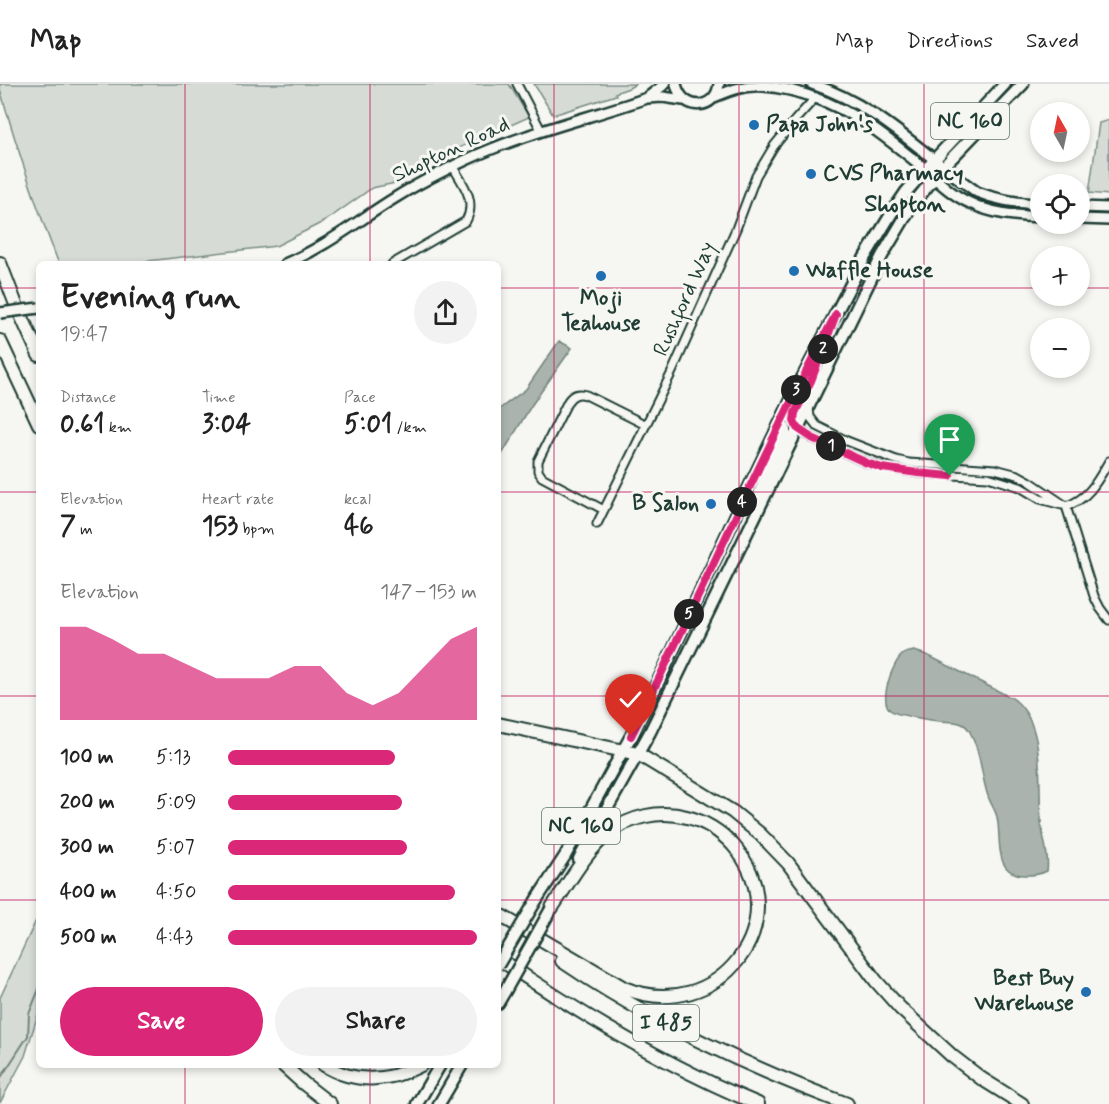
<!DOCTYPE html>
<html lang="en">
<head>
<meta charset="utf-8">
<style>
	:root { --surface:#fff; --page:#f2f2f2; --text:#222; --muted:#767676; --line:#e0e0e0; --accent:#db2777 }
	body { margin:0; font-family:Mynerve,sans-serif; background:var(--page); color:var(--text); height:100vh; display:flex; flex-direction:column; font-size:22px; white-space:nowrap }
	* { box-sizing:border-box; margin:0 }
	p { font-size:20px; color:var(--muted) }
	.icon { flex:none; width:33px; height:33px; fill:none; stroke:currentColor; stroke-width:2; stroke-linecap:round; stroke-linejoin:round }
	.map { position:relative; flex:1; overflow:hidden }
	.details { position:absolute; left:36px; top:177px; width:465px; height:807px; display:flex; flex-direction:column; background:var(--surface); border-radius:9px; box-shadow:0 3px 9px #0003 }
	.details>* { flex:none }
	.needle { width:39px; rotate:351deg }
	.fabs { position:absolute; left:1030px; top:18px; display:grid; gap:12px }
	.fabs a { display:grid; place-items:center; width:60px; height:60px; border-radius:50%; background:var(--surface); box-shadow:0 3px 9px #0003; font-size:30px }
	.pin { position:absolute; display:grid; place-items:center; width:51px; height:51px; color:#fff; margin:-62px -26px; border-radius:50% 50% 50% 0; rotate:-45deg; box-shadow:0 0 6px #0007 }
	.pin .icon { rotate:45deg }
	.km { position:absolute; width:30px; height:30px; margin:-15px; border-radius:50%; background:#222; color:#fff; font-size:16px; line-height:30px; text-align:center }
	.round { display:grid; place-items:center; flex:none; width:63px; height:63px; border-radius:32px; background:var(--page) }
	.overview { display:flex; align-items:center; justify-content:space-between; height:102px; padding:0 24px }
	h1 { font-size:33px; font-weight:800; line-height:45px }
	.stats { display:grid; grid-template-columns:repeat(3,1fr); gap:9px; height:102px; padding:6px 24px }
	.stats div { display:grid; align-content:center }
	.stats b { font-size:26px; font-weight:800 }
	.stats small { font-size:16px; font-weight:400 }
	.stats p { font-size:16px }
	.chart { height:168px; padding:12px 24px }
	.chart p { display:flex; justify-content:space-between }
	.chart svg { width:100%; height:108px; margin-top:6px; fill:var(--accent); opacity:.7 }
	.action { display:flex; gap:12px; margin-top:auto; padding:12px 24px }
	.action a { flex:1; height:69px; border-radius:36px; background:var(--accent); color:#fff; font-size:24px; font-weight:800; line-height:69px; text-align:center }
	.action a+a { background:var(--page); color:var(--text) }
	ul { padding:0 24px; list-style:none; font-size:20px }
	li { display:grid; grid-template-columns:96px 72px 1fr; align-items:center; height:45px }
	li i { height:15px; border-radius:8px; background:var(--accent) }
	header { display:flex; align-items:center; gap:36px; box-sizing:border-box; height:84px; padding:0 30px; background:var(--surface); border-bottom:2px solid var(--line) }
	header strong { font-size:28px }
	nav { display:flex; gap:33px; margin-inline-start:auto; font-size:21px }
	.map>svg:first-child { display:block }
</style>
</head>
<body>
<header>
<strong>Map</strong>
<nav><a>Map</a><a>Directions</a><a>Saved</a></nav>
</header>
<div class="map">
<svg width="1109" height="1020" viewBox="0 0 1109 1020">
	<rect width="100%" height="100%" fill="#f6f6f2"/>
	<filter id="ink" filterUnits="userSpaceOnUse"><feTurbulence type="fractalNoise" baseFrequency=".0167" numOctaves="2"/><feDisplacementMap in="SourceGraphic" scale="12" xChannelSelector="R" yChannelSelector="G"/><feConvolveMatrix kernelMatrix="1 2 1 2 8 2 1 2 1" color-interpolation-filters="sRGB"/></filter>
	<g filter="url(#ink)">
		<path fill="#d6dbd6" stroke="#7a8c85" stroke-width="1.5" d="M0 0H509L529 33 454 66 400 98 372 104 325 137 276 162 122 180H59C36 122 17 64 0 5Z
			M534 0H636L629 4 615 9 616 11 553 31Z
			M1109 36V111L1089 109 1099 39Z
			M39 830V927L25 972 0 1019V914Z"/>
		<path fill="#aab3ae" stroke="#72847d" stroke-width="1.5" d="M559 257 572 264 531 322 498 377V326L526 305Z
			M914 567 927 571 1004 610C1008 612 1013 614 1016 617 1046 643 1038 701 1041 737 1042 753 1050 771 1047 787 1039 791 1033 791 1025 791 992 791 1002 754 997 733 995 725 990 719 988 712 981 692 981 668 971 650 969 645 967 642 962 640 956 637 946 638 939 637 928 636 918 634 908 632 902 631 895 630 890 626 879 616 892 580 902 571 905 568 910 568 914 567Z"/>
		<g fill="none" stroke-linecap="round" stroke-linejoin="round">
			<path stroke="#72847d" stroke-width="2" d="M0 995 28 952 29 930 39 905"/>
			<g stroke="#1f3d34" stroke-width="11">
				<path id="street" d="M517 0 541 46
					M392 180 466 137C477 117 463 100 453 83
					M809 324 810 333 817 342 847 357 896 376 909 379 995 385 1018 391 1029 397 1066 422 1094 512 1100 524 1109 536
					M797 344 812 354 867 379 882 383 918 389 988 393 1020 403 1040 415 1062 421
					M1066 422C1088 416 1098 396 1109 377
					M604 426 542 393 538 387V377L568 317C573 310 578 309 586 311L646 341
					M597 440 672 288 736 145 756 92 774 62 796 35 816 13"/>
			</g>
			<g stroke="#1f3d34" stroke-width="14">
				<path id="secondary" d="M676 0C682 28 716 27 719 0
					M812 0C879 22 921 69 977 108 1000 117 1017 118 1041 121
					M648 13 665 0
					M714 13C727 8 740 2 754 2 766 1 778 4 790 6 845 20 876 45 919 80 935 94 950 110 970 119 992 130 1017 132 1041 133
					M1080 123 1109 124
					M1080 135 1109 136
					M285 180C326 163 360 135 398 112 419 99 443 87 466 76 524 49 586 35 647 14L663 13 683 16"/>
			</g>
			<g stroke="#1f3d34" stroke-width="15">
				<path id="primary" d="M797 344 794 337 795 329 811 297 821 269
					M759 410 768 385 785 349V343L780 340
					M579 775 650 648 860 217 882 172 913 120 944 82 1023 0
					M537 815 565 772 631 652 664 585 741 420 793 312 865 173 893 127 906 108 935 75 1005 0
					M498 919 505 907
					M417 1020 440 981
					M439 1020 462 981"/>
			</g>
			<g stroke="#1f3d34" stroke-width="16">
				<path id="highway" d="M0 179 15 218 39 271
					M0 257 39 340
					M498 640 638 670 733 728 760 750 788 779 876 897 900 924 952 972 982 995 1022 1020
					M498 830 624 904C718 942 799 837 733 761 721 748 704 737 687 733 660 726 631 732 609 749 587 765 567 802 551 825
					M498 874C580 930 666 982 758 1020
					M562 877C650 937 747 983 847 1020
					M283 981 303 999 330 1020
					M324 981C355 1000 389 998 421 981"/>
			</g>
			<use href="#street" stroke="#f6f6f2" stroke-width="7"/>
			<use href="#secondary" stroke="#f6f6f2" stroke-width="9"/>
			<use href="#primary" stroke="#f6f6f2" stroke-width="10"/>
			<use href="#highway" stroke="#f6f6f2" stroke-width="12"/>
			<g stroke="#1f3d34" stroke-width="14" stroke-linecap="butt">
				<path id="secondary-bridge" d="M0 229 39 224"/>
			</g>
			<g stroke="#1f3d34" stroke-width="15" stroke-linecap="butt">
				<path id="primary-bridge" d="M498 881 537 815
					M505 907 551 825"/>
			</g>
			<use href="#secondary-bridge" stroke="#f6f6f2" stroke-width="9"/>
			<use href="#primary-bridge" stroke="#f6f6f2" stroke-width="10"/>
		</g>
	</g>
	<g fill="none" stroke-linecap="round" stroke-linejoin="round" filter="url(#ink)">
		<g stroke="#fff" stroke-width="12">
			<path id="route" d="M631 652C700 512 763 368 836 230L811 297 795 329 794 337 797 344 812 354 867 379 882 384 918 389 950 392"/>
		</g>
		<use href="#route" stroke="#db2777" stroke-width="8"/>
	</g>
	<path fill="none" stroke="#c2185b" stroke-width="1.5" stroke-opacity="0.55" d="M185 0V180M370 0V180M554 0V1020M739 0V1020M924 0V1020M0 204H39M498 204H1041M1080 204H1109M0 408H39M498 408H1109M0 612H39M498 612H1109M0 816H39M498 816H1109M185 981V1020M370 981V1020"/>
	<g fill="#1f6fb2" stroke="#f6f6f2" stroke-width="2">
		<circle cx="754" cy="41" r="6"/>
		<circle cx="811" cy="90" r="6"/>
		<circle cx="794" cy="187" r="6"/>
		<circle cx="601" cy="192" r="6"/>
		<circle cx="711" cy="420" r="6"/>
		<circle cx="1086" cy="908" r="6"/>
	</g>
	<g text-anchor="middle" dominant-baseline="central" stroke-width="6" stroke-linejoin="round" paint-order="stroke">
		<g fill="#f6f6f2" stroke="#60746d" stroke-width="1.5">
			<rect x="931" y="19" width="78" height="36" rx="4.5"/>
			<rect x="542" y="724" width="78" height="36" rx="4.5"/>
			<rect x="633" y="921" width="66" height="36" rx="4.5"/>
		</g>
		<g font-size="21" font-weight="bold" fill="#1f3d34">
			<text x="970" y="37">NC 160</text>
			<text x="581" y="742">NC 160</text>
			<text x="666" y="939">I 485</text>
		</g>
		<g font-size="22" font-weight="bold" fill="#1f3d34" stroke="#f6f6f2" text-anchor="start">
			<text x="766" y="41">Papa John's</text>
			<text x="823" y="90">CVS Pharmacy</text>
			<text x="806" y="187">Waffle House</text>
			<text x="601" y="215" text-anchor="middle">Moji<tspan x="601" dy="25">Teahouse</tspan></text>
			<text x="699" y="420" text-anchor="end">B Salon</text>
			<text x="1074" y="895" text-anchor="end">Best Buy<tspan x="1074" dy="25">Warehouse</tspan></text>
		</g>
		<g font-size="22" fill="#1f3d34" stroke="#f6f6f2">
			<text transform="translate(451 66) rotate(-25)">Shopton Road</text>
			<text transform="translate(685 215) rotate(-66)">Rushford Way</text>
		</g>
		<g font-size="24" font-weight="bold" fill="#1f3d34" stroke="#f6f6f2">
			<text x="905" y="120">Shopton</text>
		</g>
	</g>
</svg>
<div class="fabs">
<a><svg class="needle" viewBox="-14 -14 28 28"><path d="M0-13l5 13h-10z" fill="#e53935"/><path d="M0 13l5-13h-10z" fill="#767676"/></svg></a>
<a><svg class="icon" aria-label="locate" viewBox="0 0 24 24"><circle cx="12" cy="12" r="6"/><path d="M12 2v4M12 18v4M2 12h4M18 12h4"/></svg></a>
<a>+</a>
<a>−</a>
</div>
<div class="pin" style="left:950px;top:392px;background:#1e9e55"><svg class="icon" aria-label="arrive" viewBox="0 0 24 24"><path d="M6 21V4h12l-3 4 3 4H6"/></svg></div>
<div class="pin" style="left:631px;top:652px;background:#d93025"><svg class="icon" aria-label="check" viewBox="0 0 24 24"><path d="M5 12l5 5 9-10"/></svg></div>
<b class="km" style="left:831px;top:362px">1</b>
<b class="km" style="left:823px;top:265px">2</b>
<b class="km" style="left:796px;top:306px">3</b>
<b class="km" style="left:742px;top:418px">4</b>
<b class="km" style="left:689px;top:530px">5</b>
<section class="details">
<div class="overview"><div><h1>Evening run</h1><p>19:47</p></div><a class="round"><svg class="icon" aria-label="share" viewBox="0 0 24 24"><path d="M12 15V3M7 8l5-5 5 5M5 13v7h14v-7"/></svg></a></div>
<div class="stats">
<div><p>Distance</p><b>0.61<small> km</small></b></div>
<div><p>Time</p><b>3:04</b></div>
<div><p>Pace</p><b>5:01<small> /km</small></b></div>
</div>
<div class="stats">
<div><p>Elevation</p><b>7<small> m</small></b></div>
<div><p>Heart rate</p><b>153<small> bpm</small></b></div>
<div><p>kcal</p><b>46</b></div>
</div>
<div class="chart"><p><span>Elevation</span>147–153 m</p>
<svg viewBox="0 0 160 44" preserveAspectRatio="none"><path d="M0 44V6L10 6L20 11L30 17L40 17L50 22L60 27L70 27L80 27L90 22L100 22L110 33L120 38L130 33L140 22L150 11L160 6V44z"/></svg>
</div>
<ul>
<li><b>100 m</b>5:13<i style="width:67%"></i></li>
<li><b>200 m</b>5:09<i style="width:70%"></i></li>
<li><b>300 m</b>5:07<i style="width:72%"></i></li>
<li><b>400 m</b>4:50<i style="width:91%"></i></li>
<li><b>500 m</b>4:43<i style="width:100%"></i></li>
</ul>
<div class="action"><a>Save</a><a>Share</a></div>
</section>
</div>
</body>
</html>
